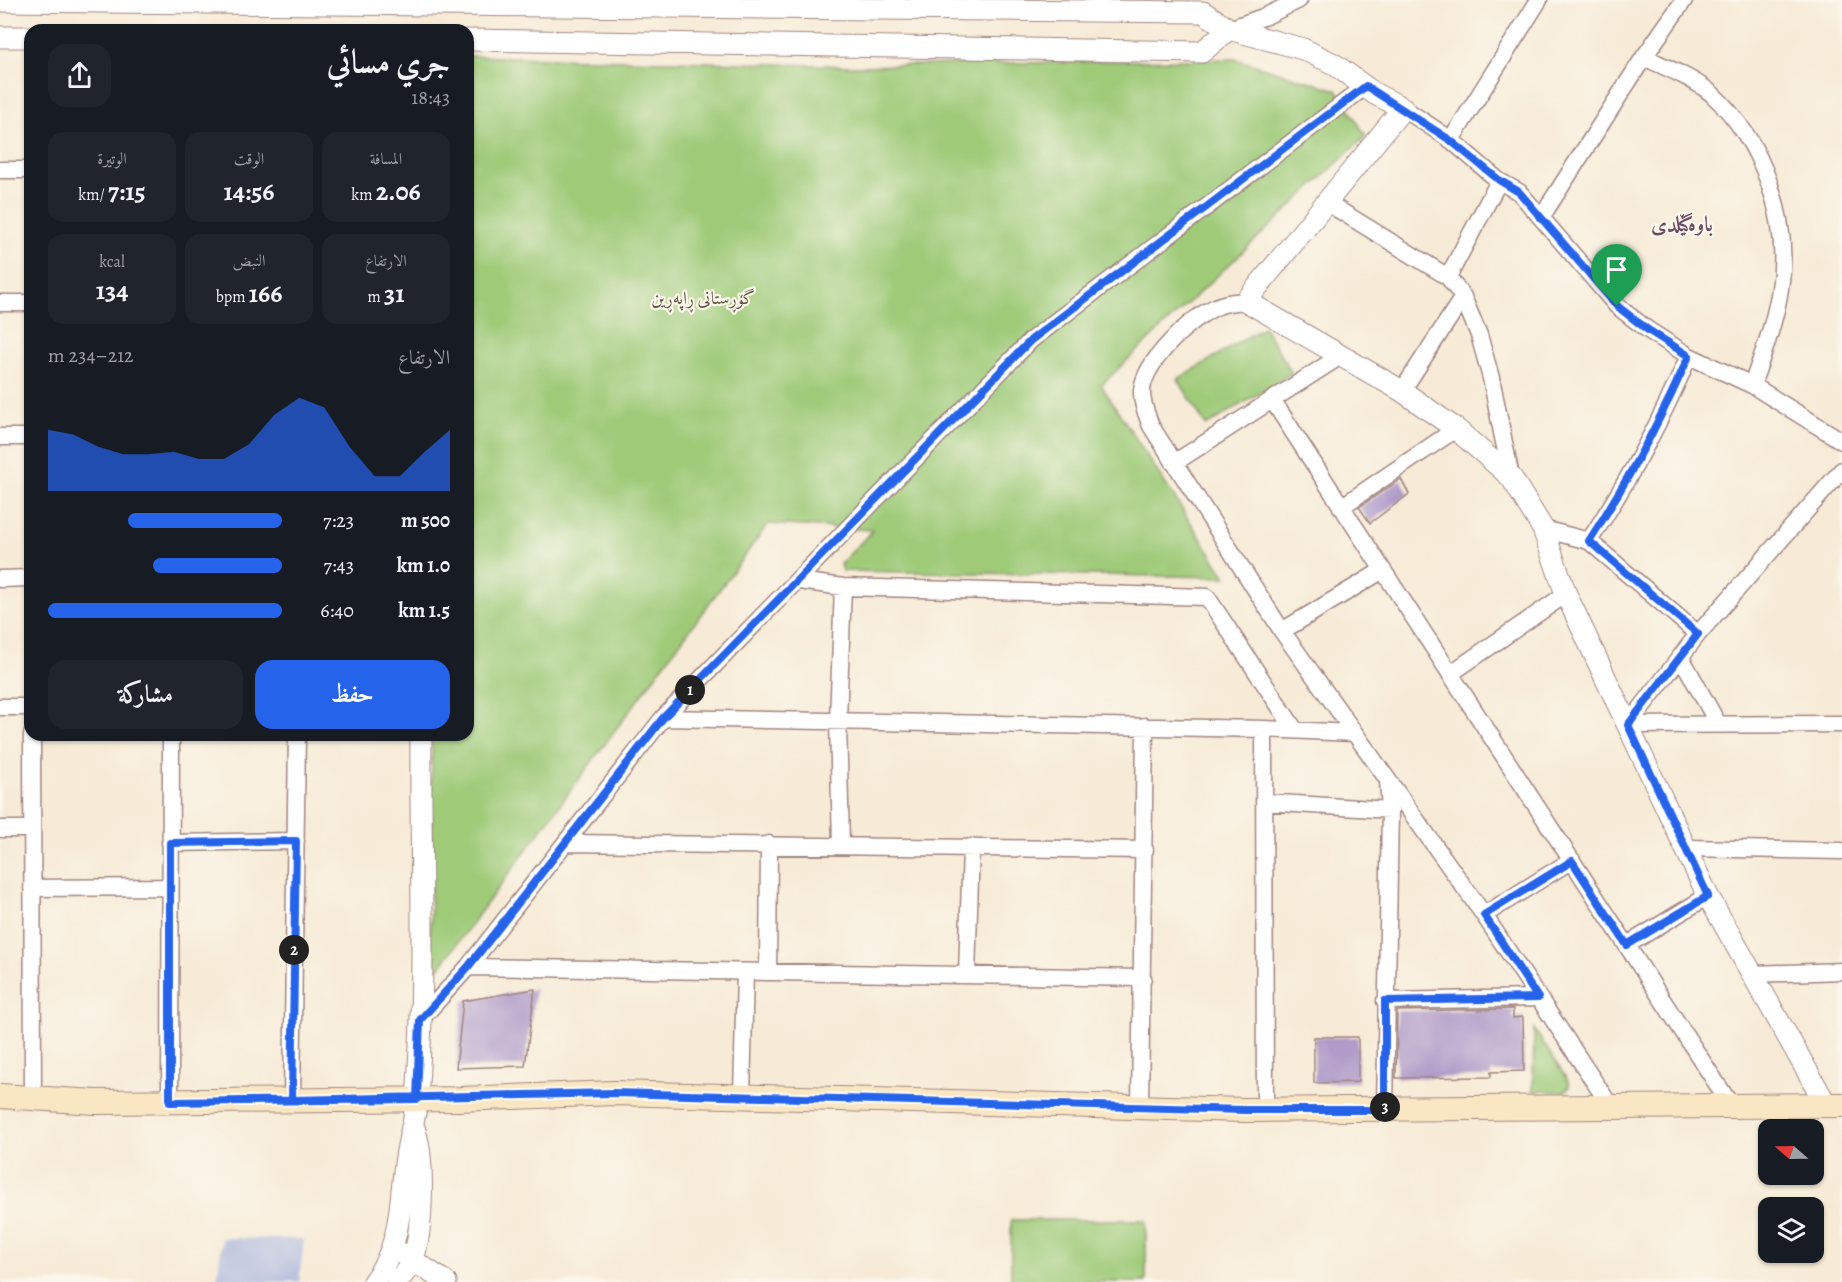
<!DOCTYPE html>
<html lang="ar">
<head>
<meta charset="utf-8">
<style>
	:root { --surface:#171b24; --page:#20242c; --text:#f1f3f6; --muted:#9ea1a6; --accent:#2563eb }
	body { margin:0; font-family:Alegreya,Amiri,serif; background:var(--page); color:var(--text); direction:rtl; height:100vh; display:flex; flex-direction:column; font-size:22px; white-space:nowrap }
	* { box-sizing:border-box; margin:0 }
	p { font-size:20px; color:var(--muted) }
	.icon { flex:none; width:33px; height:33px; fill:none; stroke:currentColor; stroke-width:2; stroke-linecap:round; stroke-linejoin:round }
	.map { position:relative; flex:1; overflow:hidden; direction:ltr }
	.panel { position:absolute; left:24px; top:24px; width:450px; height:717px; display:flex; flex-direction:column; background:var(--surface); border-radius:18px; box-shadow:0 2px 4px #0004; direction:rtl }
	.panel>* { flex:none }
	.needle { width:39px; rotate:290deg }
	.tools { position:absolute; left:1758px; top:1119px; display:grid; gap:12px }
	.tools a { display:grid; place-items:center; width:66px; height:66px; border-radius:12px; background:var(--surface); box-shadow:0 2px 4px #0004; font-size:30px }
	.pin { position:absolute; display:grid; place-items:center; width:51px; height:51px; color:#fff; margin:-62px -26px; border-radius:50% 50% 50% 0; rotate:-45deg; box-shadow:0 0 6px #0007 }
	.pin .icon { rotate:45deg }
	.km { position:absolute; width:30px; height:30px; margin:-15px; border-radius:50%; background:#222; color:#fff; font-size:16px; line-height:30px; text-align:center }
	.round { display:grid; place-items:center; flex:none; width:63px; height:63px; border-radius:18px; background:var(--page) }
	.overview { display:flex; align-items:center; justify-content:space-between; height:102px; padding:0 24px }
	h1 { font-size:33px; font-weight:700; line-height:45px }
	.figures { display:grid; grid-template-columns:repeat(3,1fr); gap:9px; height:102px; padding:6px 24px }
	.figures div { display:grid; align-content:center; border-radius:15px; background:var(--page); text-align:center }
	.figures b { font-size:26px; font-weight:700 }
	.figures small { font-size:16px; font-weight:400 }
	.figures p { font-size:16px }
	.chart { height:168px; padding:12px 24px }
	.chart p { display:flex; justify-content:space-between }
	.chart svg { width:100%; height:108px; margin-top:6px; fill:var(--accent); opacity:.7 }
	.cta { display:flex; gap:12px; margin-top:auto; padding:12px 24px }
	.cta a { flex:1; height:69px; border-radius:18px; background:var(--accent); color:#fff; font-size:24px; font-weight:700; line-height:69px; text-align:center }
	.cta a+a { background:var(--page); color:var(--text) }
	ul { padding:0 24px; list-style:none; font-size:20px }
	li { display:grid; grid-template-columns:96px 72px 1fr; align-items:center; height:45px }
	li i { height:15px; border-radius:8px; background:var(--accent) }
	.map>svg:first-child { display:block }
</style>
</head>
<body>
<div class="map">
<svg width="1842" height="1282" viewBox="0 0 1842 1282">
	<rect width="100%" height="100%" fill="#fbf7ec"/>
	<filter id="ink" filterUnits="userSpaceOnUse"><feTurbulence type="fractalNoise" baseFrequency=".0167" numOctaves="2"/><feDisplacementMap in="SourceGraphic" scale="12" xChannelSelector="R" yChannelSelector="G"/><feConvolveMatrix kernelMatrix="1 2 1 2 8 2 1 2 1" color-interpolation-filters="sRGB"/></filter>
	<filter id="wash" filterUnits="userSpaceOnUse"><feTurbulence type="fractalNoise" baseFrequency=".008" numOctaves="4" result="noise"/><feDisplacementMap in="SourceGraphic" scale="24" xChannelSelector="R" yChannelSelector="G"/><feGaussianBlur stdDeviation="1.35" result="paint"/><feColorMatrix in="noise" values="0 0 0 0 0 0 0 0 0 0 0 0 0 0 0 0 0 1.4 0 .05"/><feComposite in="paint" operator="in"/></filter>
	<g filter="url(#wash)">
		<rect width="100%" height="100%" fill="#f7ebd7"/>
		<path fill="#bbc3de" d="M222 1238 304 1239 299 1282H217Z"/>
		<path fill="#9fcb79" stroke="#747552" stroke-width="1.5" d="M468 56 854 66 1235 59 1337 90 1366 136 1101 385 1226 577 842 571 840 564 873 530 768 524 430 980 432 735H468Z
			M1264 327 1292 373 1206 426 1178 379Z
			M1534 1029 1568 1081 1569 1086 1565 1092 1533 1091Z
			M1011 1220H1146V1282H1011Z"/>
		<g id="blocks">
			<path fill="#b09bc9" d="M1401 479 1409 494 1370 523 1359 507Z
				M535 989 525 1066 456 1068 463 1001Z
				M1513 1009V1018L1523 1017 1524 1071 1491 1072V1077L1396 1078 1397 1011Z
				M1314 1037H1358V1082L1314 1083Z"/>
		</g>
	</g>
	<g filter="url(#ink)">
		<use href="#blocks" fill-opacity="0" stroke="#a08581" stroke-width="1.5"/>
		<g fill="none" stroke-linecap="round" stroke-linejoin="round">
			<g stroke="#a08581" stroke-width="19">
				<path id="minor" d="M1229 29 1266 16 1299 0
					M1644 57C1667 68 1693 78 1712 94 1763 141 1791 220 1780 289 1775 322 1763 354 1752 385
					M1403 108 1451 140 1499 181 1519 192 1617 306 1648 330 1689 356 1752 385 1842 441
					M1451 140 1539 0
					M0 170H30
					M1326 202 1448 277 1463 297 1479 335 1491 378 1511 477
					M1542 216 1644 57 1684 0
					M1448 277 1499 181
					M1246 301C1237 302 1227 302 1218 306 1191 317 1145 361 1142 390 1141 402 1147 415 1151 426L1282 631 1484 915 1611 1107
					M0 303H30
					M1402 391 1463 297
					M1273 401 1730 1104
					M0 437H30
					M1174 463 1342 355
					M1341 507 1456 429
					M1543 529 1589 541 1698 634
					M1589 541C1630 478 1659 425 1689 356
					M0 579 30 578
					M799 581 843 587 1207 597 1295 730
					M1282 631 1383 570
					M1681 657 1718 724
					M1450 674 1566 594
					M0 707H30
					M663 718 1264 729 1354 733
					M1628 725 1698 634 1842 470
					M1628 725 1842 724
					M1264 729 1265 1110
					M32 735 33 1098
					M1264 802 1390 810
					M0 829H32
					M170 843 296 841
					M565 843 1145 850
					M841 845 838 721 843 587
					M1685 848 1842 851
					M32 888 170 887
					M1484 915 1572 860
					M1627 945 1708 896
					M468 967 1143 978
					M768 972 769 844
					M1753 974 1842 971
					M967 975 971 847
					M1385 1001 1538 998
					M420 1020 468 967 663 718 1031 340 1366 86
					M742 1096 745 972
					M292 1100 297 735
					M170 1102 171 735
					M1140 1107 1145 726
					M1385 1110 1390 810 1388 780"/>
			</g>
			<g stroke="#a08581" stroke-width="23">
				<path id="tertiary" d="M0 1 1203 12 1229 29 1303 49 1334 64 1375 94 1403 108 1246 301 1402 391 1456 429 1511 477 1543 529 1566 594 1708 896 1827 1106
					M0 37H30
					M468 40 1202 52 1229 29
					M401 1253 446 1282
					M373 1282C403 1244 399 1202 406 1157 409 1137 415 1119 417 1099 426 978 420 856 421 735
					M397 1282C403 1275 410 1267 413 1259 423 1230 425 1156 414 1128"/>
			</g>
			<g stroke="#a08581" stroke-width="26">
				<path id="secondary" d="M0 1096 95 1102 459 1099 614 1093 1245 1110 1842 1105"/>
			</g>
			<use href="#minor" stroke="#fff" stroke-width="16"/>
			<use href="#tertiary" stroke="#fff" stroke-width="21"/>
			<use href="#secondary" stroke="#f9e7c3" stroke-width="24"/>
		</g>
	</g>
	<g fill="none" stroke-linecap="round" stroke-linejoin="round" filter="url(#ink)">
		<g stroke="#fff" stroke-width="12">
			<path id="route" d="M1617 306 1519 192 1499 180 1450 140 1366 86 1031 340 663 718 468 967 420 1020 417 1099 170 1102V843L296 841 292 1100 614 1093 1245 1110H1385V1001L1538 998 1484 915 1572 861 1627 945 1708 896 1628 725 1698 634 1589 541C1629 479 1659 424 1689 356L1648 330 1617 306"/>
		</g>
		<use href="#route" stroke="#2563eb" stroke-width="8"/>
	</g>
	<g text-anchor="middle" dominant-baseline="central" stroke-width="4.5" stroke-linejoin="round" paint-order="stroke">
		<g font-size="18" fill="#645342" stroke="#fbf7ec">
			<text x="703" y="298">گۆڕستانی ڕاپەڕین</text>
		</g>
		<g font-size="21" font-weight="bold" fill="#6e4a62" stroke="#fbf7ec">
			<text x="1682" y="224">باوەگێلدی</text>
		</g>
	</g>
</svg>
<div class="tools">
<a><svg class="needle" viewBox="-14 -14 28 28"><path d="M0-13l5 13h-10z" fill="#e53935"/><path d="M0 13l5-13h-10z" fill="#9ea1a6"/></svg></a>
<a><svg class="icon" aria-label="layers" viewBox="0 0 24 24"><path d="M12 4l9 5-9 5-9-5zM3 14l9 5 9-5"/></svg></a>
</div>
<div class="pin" style="left:1617px;top:306px;background:#1e9e55"><svg class="icon" aria-label="arrive" viewBox="0 0 24 24"><path d="M6 21V4h12l-3 4 3 4H6"/></svg></div>
<b class="km" style="left:690px;top:690px">1</b>
<b class="km" style="left:294px;top:950px">2</b>
<b class="km" style="left:1385px;top:1107px">3</b>
<section class="panel">
<div class="overview"><div><h1>جري مسائي</h1><p>18:43</p></div><a class="round"><svg class="icon" aria-label="share" viewBox="0 0 24 24"><path d="M12 15V3M7 8l5-5 5 5M5 13v7h14v-7"/></svg></a></div>
<div class="figures">
<div><p>المسافة</p><b>2.06<small> km</small></b></div>
<div><p>الوقت</p><b>14:56</b></div>
<div><p>الوتيرة</p><b>7:15<small> /km</small></b></div>
</div>
<div class="figures">
<div><p>الارتفاع</p><b>31<small> m</small></b></div>
<div><p>النبض</p><b>166<small> bpm</small></b></div>
<div><p>kcal</p><b>134</b></div>
</div>
<div class="chart"><p><span>الارتفاع</span>212–234 m</p>
<svg viewBox="0 0 160 44" preserveAspectRatio="none"><path d="M0 44V19L10 21L20 26L30 29L40 29L50 28L60 31L70 31L80 25L90 13L100 6L110 10L120 26L130 38L140 38L150 28L160 19V44z"/></svg>
</div>
<ul>
<li><b>500 m</b>7:23<i style="width:66%"></i></li>
<li><b>1.0 km</b>7:43<i style="width:55%"></i></li>
<li><b>1.5 km</b>6:40<i style="width:100%"></i></li>
</ul>
<div class="cta"><a>حفظ</a><a>مشاركة</a></div>
</section>
</div>
</body>
</html>
